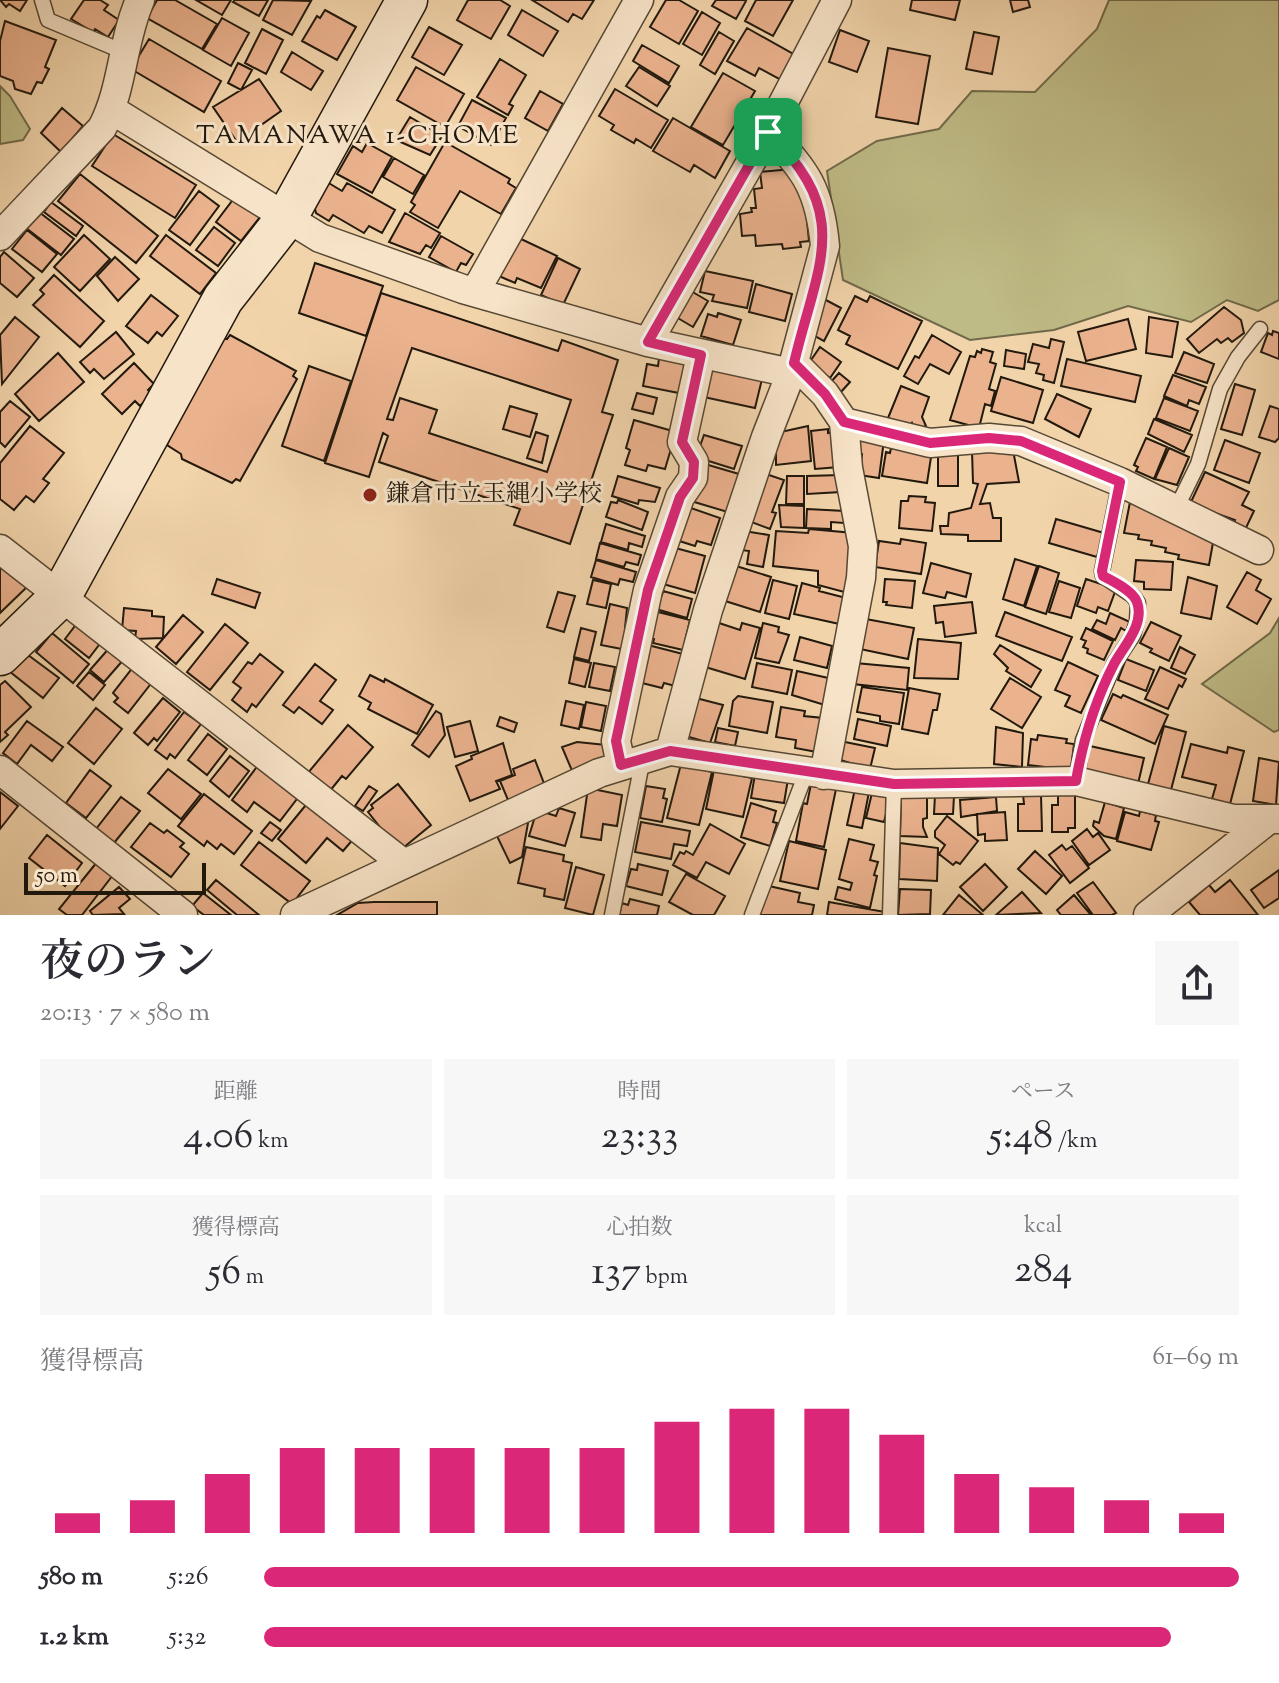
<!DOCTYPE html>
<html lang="ja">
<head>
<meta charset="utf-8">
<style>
	:root { --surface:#fff; --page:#f7f7f7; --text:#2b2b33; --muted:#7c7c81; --accent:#db2777 }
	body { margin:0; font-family:"Sorts Mill Goudy","Noto Serif JP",serif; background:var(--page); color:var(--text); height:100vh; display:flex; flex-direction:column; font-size:30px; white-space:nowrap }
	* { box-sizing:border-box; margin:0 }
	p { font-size:26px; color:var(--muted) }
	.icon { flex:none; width:44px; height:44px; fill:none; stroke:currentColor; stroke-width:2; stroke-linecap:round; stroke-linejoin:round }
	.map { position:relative; height:915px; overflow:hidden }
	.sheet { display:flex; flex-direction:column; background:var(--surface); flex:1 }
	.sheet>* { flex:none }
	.scale { position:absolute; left:24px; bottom:20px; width:182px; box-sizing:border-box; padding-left:8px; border:4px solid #22190d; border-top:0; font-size:22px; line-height:28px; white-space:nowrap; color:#22190d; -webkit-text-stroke:6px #f7e3c8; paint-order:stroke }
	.pin { position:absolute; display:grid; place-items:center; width:68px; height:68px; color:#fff; margin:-34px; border-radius:16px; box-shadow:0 4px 12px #0006 }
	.round { display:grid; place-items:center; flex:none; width:84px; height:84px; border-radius:0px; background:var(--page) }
	.summary { display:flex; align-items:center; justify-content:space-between; height:136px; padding:0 40px }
	h1 { font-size:44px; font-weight:600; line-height:60px }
	.metrics { display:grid; grid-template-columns:repeat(3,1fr); gap:12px; height:136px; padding:8px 40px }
	.metrics div { display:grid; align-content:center; border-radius:0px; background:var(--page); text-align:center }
	.metrics b { font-size:40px; font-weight:600 }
	.metrics small { font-size:22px; font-weight:400 }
	.metrics p { font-size:22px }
	.chart { height:224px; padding:16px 40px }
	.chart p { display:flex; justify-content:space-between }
	.chart svg { width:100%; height:144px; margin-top:8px; stroke:var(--accent); stroke-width:6 }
	ul { padding:0 40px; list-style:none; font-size:26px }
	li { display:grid; grid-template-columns:128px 96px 1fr; align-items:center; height:60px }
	li i { height:20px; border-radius:10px; background:var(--accent) }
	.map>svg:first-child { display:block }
</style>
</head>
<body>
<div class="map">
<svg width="1279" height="915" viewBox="0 0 1279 915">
	<rect width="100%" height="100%" fill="#f2d4ab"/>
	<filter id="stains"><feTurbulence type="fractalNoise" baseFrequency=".0025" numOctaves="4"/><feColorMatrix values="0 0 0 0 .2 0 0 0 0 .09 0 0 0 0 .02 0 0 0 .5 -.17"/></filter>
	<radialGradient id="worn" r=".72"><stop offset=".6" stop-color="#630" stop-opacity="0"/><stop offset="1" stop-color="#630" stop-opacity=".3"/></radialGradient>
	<path fill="#bfbb86" stroke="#706a4a" stroke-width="2" d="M1109 0H1279V300L1258 311 1227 300 1191 322 1128 306 1054 330 970 340 843 280 827 171 877 141 939 129 972 91 1035 92 1097 29Z
		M0 86 10 96 30 129 23 140 0 144Z
		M1279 618V730L1274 732 1202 684 1270 633Z"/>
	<path fill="#ebb28e" stroke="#22190d" stroke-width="2" fill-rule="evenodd" d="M0 0H27L20 11 9 4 6 7Z
		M84 0H100L108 5 104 10 119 20 108 37 95 29 93 32 71 19Z
		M157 0H175L217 24 202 49 147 18Z
		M196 0H231L222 15Z
		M235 0H268L259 16 233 2Z
		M273 0 311 1 292 35 263 20Z
		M468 0H500L510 6 491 39 457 20Z
		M532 0H594L582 19 573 14 568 22Z
		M666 0H679L698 11 679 44 650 27Z
		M716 0H744L746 1 736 19 712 6Z
		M756 0H793L773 36 745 21Z
		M912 0H960L955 20 910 10Z
		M1010 0H1028L1030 7 1013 12Z
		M325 10 356 27 337 60 302 41 317 16 320 18Z
		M522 10 558 31 543 56 508 35Z
		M702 12 720 23 702 55 683 44Z
		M222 18 249 33 231 66 203 50Z
		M5 21 56 40 45 67 49 69 42 83 37 82 31 94 15 89 13 81 0 76V41Z
		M429 27 462 45 444 75 412 57Z
		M747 28 795 55 781 80 759 68 755 76 727 61Z
		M262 29 283 40 266 74 245 63Z
		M840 30 869 41 857 72 829 62Z
		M719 32 734 41 715 74 700 65Z
		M974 32 999 37 992 74 966 69Z
		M149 39 221 81 204 112 131 69Z
		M642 45 679 66 669 83 633 61Z
		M888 48 930 56 918 124 876 117Z
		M292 52 323 71 311 90 281 72Z
		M500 59 526 75 509 104 513 106 508 115 477 97Z
		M238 63 252 70 241 90 228 83Z
		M416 67 464 94 445 127 397 100Z
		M639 67 670 86 657 106 626 86Z
		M723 73 755 91 723 145 691 127Z
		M259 79 281 111 237 142 213 107Z
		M615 89 668 120 651 148 636 139 634 143 611 130 614 125 599 116Z
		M540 91 563 104 548 131 525 118Z
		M472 100 506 118 491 145 458 126Z
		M62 108 83 126 61 152 41 133Z
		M410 117 442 136 430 155 396 140Z
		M673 118 730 151 715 178 694 165 690 172 653 151Z
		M113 134 196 185 175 218 92 166Z
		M445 142 510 179 508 183 516 188 501 214 460 191 438 228 410 212 415 205 411 202Z
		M367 143 392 157 372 193 337 174 353 146 362 152Z
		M394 158 424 175 413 194 383 177Z
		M792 169 803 181 809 241 800 242 801 247 783 249 782 244 756 246 755 235 742 236 740 214 752 212 751 208H756L754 189 762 188 760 172Z
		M80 174 158 236 136 263 58 201Z
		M327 182 342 191 347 183 395 210 382 233 369 226 364 233 333 215 329 221 316 213 314 205Z
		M199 191 219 206 190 245 169 230Z
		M235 197 260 217 241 241 216 222Z
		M51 202 83 226 76 236 44 212Z
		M39 212 74 239 61 255 26 228Z
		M405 213 440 233 431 248 426 245 420 254 389 242Z
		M214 227 235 243 218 266 196 250Z
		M27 230 57 254 42 272 12 249Z
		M84 235 110 259 80 291 54 267Z
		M166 235 216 273 200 294 150 256Z
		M441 236 473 254 466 265 461 263 456 272 429 257Z
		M521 239 557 256 541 288 517 278 515 283 499 276Z
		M4 252 34 278 17 297 0 283V257Z
		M115 257 139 279 118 301 97 276Z
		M558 258 580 269 563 305 541 295Z
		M315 263 383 286 366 336 299 313Z
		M705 271 753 281 747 308 712 301 714 295 700 292Z
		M54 275 104 321 80 347 33 305 44 294 40 290Z
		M756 284 792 294 785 321 749 312Z
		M691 291 708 301 693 327 676 317Z
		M381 293 558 351 562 340 618 360 602 412 613 415 570 544 514 525 520 509 379 462 388 436 383 433 369 477 325 463ZM412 348 571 400 547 472 429 433 437 410 400 398 393 420 387 419Z
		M151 295 178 316 162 336 157 332 148 343 126 326Z
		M855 296 867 302 870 296 922 321 898 369 846 344 850 336 838 330Z
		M824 299 841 308 824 341 808 332Z
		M1224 307 1241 320 1244 333 1232 342 1228 338 1221 343 1217 339 1199 353 1187 339Z
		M718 313 741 320 733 345 701 336 708 314 717 317Z
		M15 317 39 337 2 384 0 335Z
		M1149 317 1178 322 1172 357 1146 353Z
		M1128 319 1136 349 1086 361 1078 332Z
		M1273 331 1279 333V359L1261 352 1268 333 1272 335Z
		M116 332 134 354 104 379 94 369 90 373 80 362Z
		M230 335 296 371 293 376 297 379 240 481 236 479 232 483 182 459 181 454 167 445 169 440 167 438 223 338 227 339Z
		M932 335 961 352 949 374 930 364 918 384 904 376 915 356 919 358Z
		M1051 339 1064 342 1054 383 1043 380 1044 375 1036 373 1039 364 1028 362 1033 344 1049 348Z
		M820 347 841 362 830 378 809 363Z
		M982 349 993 352 990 362 996 364 989 389 995 391 991 406 985 404 979 428 950 420 970 356 975 357 977 351 981 353Z
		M1006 350 1026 354 1024 369 1004 366Z
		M1184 352 1214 364 1207 383 1175 373Z
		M58 353 84 382 39 421 15 394Z
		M659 358 690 364 679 393 643 386 647 364 658 366Z
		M1067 359 1141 376 1135 402 1061 386Z
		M134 363 154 384 148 390 152 394 140 406 135 401 122 414 102 394Z
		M706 365 762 379 755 408 699 396Z
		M309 366 351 381 324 461 282 446Z
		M839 373 850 382 840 393 829 384Z
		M1173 375 1206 387 1199 404 1189 400 1187 406 1164 396Z
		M1001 377 1043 390 1033 423 991 411Z
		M1235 384 1255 390 1242 435 1221 429Z
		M901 386 929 397 922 417 926 426 916 431 912 423 910 427 888 418Z
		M637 393 657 398 653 414 632 409Z
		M1057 394 1091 409 1079 437 1045 419Z
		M1164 398 1198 411 1190 431 1156 418Z
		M10 401 30 417 5 447 0 442V412Z
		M510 406 537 414 530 437 503 429Z
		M1270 406 1279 409V438L1275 442 1259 437Z
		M1154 419 1192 435 1184 452 1148 434Z
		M634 420 676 432 665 469 648 465 646 471 625 465 630 450 626 448Z
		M30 426 64 453 43 479 49 483 34 502 26 496 14 510 0 499V463Z
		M808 426 811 461 776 465V433Z
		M828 429V433L835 432 839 467 815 469 811 431Z
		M536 432 548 436 542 463 527 458Z
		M704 435 742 446 734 469 696 457Z
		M857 436 884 440 879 478 859 475 862 454 854 453Z
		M1146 438 1167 447 1154 479 1136 471 1138 467 1134 465Z
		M1225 440 1260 453 1249 483 1214 470Z
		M891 448 932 451 927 483 882 476 886 452 890 453Z
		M1169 448 1189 457 1177 485 1155 479Z
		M938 450H958V486H938Z
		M1013 450 1019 482 987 484 980 504 990 503 993 518H1001V541H968V535L941 534 940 526H948L949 513 971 508 978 484 973 483 972 451Z
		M705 464 739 474 731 513 691 501Z
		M1205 472 1249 492 1242 505 1254 511 1245 530 1233 524 1235 520 1190 504Z
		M763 473 784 480 772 512 776 513 770 529 746 520Z
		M841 475V492L807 494V476Z
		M618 476 660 488 655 502 639 500 638 504 612 496Z
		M787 476H804V504H786Z
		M909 496 926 497 925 502 935 503 932 531 899 528 901 501H908Z
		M618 500 648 512 642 530 606 517 611 502 617 503Z
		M1130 502 1214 537 1209 565 1178 559 1179 555 1165 552 1166 548 1151 545 1152 541 1138 539 1139 535 1124 533Z
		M779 505 804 506V528L781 527Z
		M685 506 720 518 711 545 697 541 695 546 673 539Z
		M807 509 845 511 844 523 831 522V529L806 528Z
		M1056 519 1104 533 1097 557 1049 543Z
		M606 524 645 536 642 547 629 543 628 550 601 542Z
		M809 529 854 533 848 593 818 585V571L773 566 776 531 808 533Z
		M744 531 769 535 763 567 747 564 749 551 741 550Z
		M901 539 926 543 921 574 875 567 879 541 900 544Z
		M600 543 641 555 638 565 626 562 624 567 596 559Z
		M668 546 705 556 695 593 663 584Z
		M0 558 28 586 0 613Z
		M1015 559 1037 566 1024 606 1003 599Z
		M596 560 636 572 633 582 620 579 618 585 591 577Z
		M1136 560 1173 562 1171 590 1144 589V582L1134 581Z
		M931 563 971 574 966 597 947 592 945 598 923 593Z
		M733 565 771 577 760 612 722 600Z
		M1039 566 1059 573 1046 614 1025 607Z
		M1247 572 1261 580 1256 590 1271 599 1257 624 1227 607Z
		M1188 577 1217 586 1211 619 1181 613Z
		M217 579 260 593 255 608 212 594Z
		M885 579 915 581 912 608 886 605 887 602H883Z
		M1086 579 1116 589 1108 611 1098 607 1096 613 1077 606Z
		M593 580 611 584 606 608 587 604Z
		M773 580 797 586 789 619 765 613Z
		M1059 581 1080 588 1071 618 1049 612Z
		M802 583 820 588 819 591 850 599 844 625 794 614Z
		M663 591 692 599 687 618 649 607 653 593 662 595Z
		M558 592 575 596 564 632 547 627Z
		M972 602 976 633 945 637 943 622 936 623 934 606Z
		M610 604 627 608 625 628 632 630 627 650 601 645Z
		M124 608 152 611V616L164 617 163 638 135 639 136 631 122 630Z
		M650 610 690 620 683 650 653 643 654 639 644 637Z
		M1005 612 1072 637 1062 661 996 636Z
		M1110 613 1130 622 1126 631 1121 628 1115 640 1092 629 1097 620 1106 624Z
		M183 615 203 632 176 664 156 647Z
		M866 619 914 628 908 659 860 649Z
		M78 622 102 641 89 658 65 639Z
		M716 622 740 630 742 623 760 628 745 679 702 666Z
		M1151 622 1181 636 1169 661 1150 652 1152 649 1140 643Z
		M763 623 779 627 778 632 789 635 779 663 755 658Z
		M225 624 248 643 210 690 187 672Z
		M581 628 596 632 589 661 574 657Z
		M1086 628 1113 641 1104 660 1087 653 1088 649 1083 647 1086 641 1081 639Z
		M52 633 89 664 73 683 36 652Z
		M800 637 832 646 827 668 794 660Z
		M918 639 961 643 958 679 914 678Z
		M644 644 683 654 675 686 664 683 662 688 634 681Z
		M1000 645 1041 670 1031 687 1006 671 1008 668 994 654Z
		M111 646 125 658 104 682 90 670Z
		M1180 647 1195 655 1185 674 1171 668Z
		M24 652 59 678 43 698 9 671Z
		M260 654 283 672 256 707 252 704 247 712 232 700 241 688 233 682 248 662 252 664Z
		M574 659 591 663 585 687 569 683Z
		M1126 659 1154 670 1146 691 1118 680Z
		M1068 662 1098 676 1081 713 1065 706 1070 696 1055 690Z
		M594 663 615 667 610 691 589 687Z
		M757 663 792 670 787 694 752 687Z
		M855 663 909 668 907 690 853 684Z
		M315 664 336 680 320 701 333 710 322 724 299 707 294 713 283 705Z
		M134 666 153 681 128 713 114 702 118 698 113 693Z
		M1160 667 1186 679 1182 687 1179 685 1168 709 1145 699Z
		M797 671 833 679 828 706 792 695Z
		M89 672 105 685 93 700 77 686Z
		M370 675 384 682 385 679 433 705 417 734 368 709 371 703 359 696Z
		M1010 678 1041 697 1022 728 991 709Z
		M5 681 31 707 5 732 8 735 0 742V685Z
		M862 687 904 693 899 724 880 721V716L857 712Z
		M909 688 940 694 937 710H933L928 734 902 729Z
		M1113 694 1121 698 1123 695 1168 715 1155 744 1101 720Z
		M738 696 773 702 767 733 729 726 733 701Z
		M692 697 723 705 710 743 682 735Z
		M163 698 180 712 157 741 154 738 148 745 134 733Z
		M566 701 584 705 579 729 561 725Z
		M586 702 606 706 601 731 581 727Z
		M781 707 805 711 804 716 823 718 817 752 795 748 796 740 776 737Z
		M96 708 122 729 94 764 68 743Z
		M436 711 441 714 445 735 429 757 412 745Z
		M184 712 201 724 175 758 170 754 167 759 155 750Z
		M500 717 517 723 514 732 497 726Z
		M858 719 891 726 887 746 854 739Z
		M27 721 63 747 52 761 31 745 17 764 3 753Z
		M470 721 478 751 455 757 447 727Z
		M348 725 373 747 346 779 342 776 329 792 307 774Z
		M1164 726 1186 732 1171 790 1148 784Z
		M996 727 1023 733 1022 767 994 764Z
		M718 728 738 732 735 746 715 742Z
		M208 734 227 749 207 775 188 760Z
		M1038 735 1067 739 1066 743 1074 744 1071 770 1028 765 1031 739 1037 740Z
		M840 741 875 748 870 769 837 759Z
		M577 742 606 745 611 758 573 773 562 747Z
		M503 743 512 775 496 781 500 789 470 801 456 766 472 759 471 756Z
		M1191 744 1227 753 1228 747 1244 751 1230 804 1212 799 1216 785 1182 777Z
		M1090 746 1144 758 1138 784 1084 771Z
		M230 756 249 771 229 797 210 781Z
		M1259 758 1279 762 1276 805 1253 801Z
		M535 760 545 786 508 800 500 781 515 775 513 769Z
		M259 764 300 795 280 821 254 802 247 812 232 800Z
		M681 764 712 772 699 825 667 818Z
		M168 769 201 794 181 819 148 793Z
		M90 770 111 786 86 818 66 803Z
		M714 770 752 778 743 817 706 809Z
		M755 774 788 779 784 803 751 798Z
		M398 784 431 825 403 848 396 847 368 812 373 808 371 805Z
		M811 784 836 789 824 847 796 841 803 803 807 804Z
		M369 786 377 791 363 811 355 806Z
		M646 786 665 789 663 798 667 799 662 822 640 818Z
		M588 788 622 795 617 826 603 824 601 840 581 837Z
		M855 789 869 792 862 828 847 825Z
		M0 792 18 806 0 829Z
		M872 793 890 797 884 822 866 818Z
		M204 794 252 831 234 854 221 844 217 849 207 841 204 846 178 826Z
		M1023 794 1041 795 1042 831H1018V804H1024Z
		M935 795 954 796 953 814H934Z
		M1058 795H1075V828H1068V832H1052V805H1058Z
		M927 796V818L923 819V827L927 837 900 836 901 797Z
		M121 797 140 811 114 843 96 829Z
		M996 797 997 811 961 817 960 800Z
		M310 800 355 837 343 851 327 838 306 863 278 839Z
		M1105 802 1124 808 1116 839 1104 836 1093 826 1094 821 1099 823Z
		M751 803 776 811 773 822 777 823 770 846 741 837Z
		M559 808 575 813 565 846 529 836 537 810 556 816Z
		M1140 811 1156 815 1155 821 1159 822 1151 850 1117 841 1125 812 1139 816Z
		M1005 812 1007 840 985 841V834L978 835 977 814Z
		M947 816 978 841 960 864 956 862 953 865 939 854 945 845 935 837V831Z
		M524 817 528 823 522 857 510 863 495 832Z
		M270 822 281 830 272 841 261 833Z
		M641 822 690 831 687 846 674 844 671 859 635 852Z
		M150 823 164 833 167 830 184 843 180 847 189 854 171 877 131 847Z
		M710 824 745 844 729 874 706 862 697 878 673 865 680 852 684 854 686 851 693 855Z
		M1087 829 1093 837 1098 833 1110 850 1089 865 1072 841Z
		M47 835 82 863 65 886 29 858Z
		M849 839 874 845 870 860 878 862 874 875 877 876 870 908 835 899 838 887 850 890 852 883 839 879Z
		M789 841 826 850 818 889 780 881Z
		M259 842 310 881 292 904 241 865Z
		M900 843 938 848 937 881 899 879Z
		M1062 845 1066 850 1072 846 1089 868 1070 883 1049 855Z
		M526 847 564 855 563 861 572 863 564 900 544 896 545 889 518 883Z
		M1035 851 1062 876 1046 894 1018 869Z
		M97 862 113 875 82 915H67L59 909Z
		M638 864 668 871 662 895 626 886 631 869 637 870Z
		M985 864 1007 887 983 911 960 887Z
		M576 867 604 875 593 915 565 908Z
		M1279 870V898L1264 908 1251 890Z
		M686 874 725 896 714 915H693L669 902Z
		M216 880 259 915H237L207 890Z
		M1230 880 1258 915H1200L1189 902 1209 885 1215 892Z
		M1093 882 1116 913 1112 915H1093L1077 893Z
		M769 886 800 893 798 902 814 905 812 915H756Z
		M119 887 130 899 119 908 124 914 93 915 90 911Z
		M900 889 931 890 930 914 898 915Z
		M1022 892 1041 913 996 915Z
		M203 893 231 915H204L192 906Z
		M959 895 983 915H943Z
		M1074 895 1091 915H1061L1057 910Z
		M630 899 659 906 657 915H619L622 903 628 905Z
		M374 902H437V915H337L358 903Z
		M829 902 885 912 884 915H827Z"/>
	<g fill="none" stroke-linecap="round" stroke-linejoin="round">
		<g stroke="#564834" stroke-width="17">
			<path id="lane" d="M42 0 48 20 124 52
				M1176 509 1198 464 1220 389 1238 357 1260 329
				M1076 781 1083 740 1114 664 1133 635 1137 621 1138 603 1133 596 1103 576 1102 571 1120 482
				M612 915 643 758
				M752 915 806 773
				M890 915 894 784"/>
		</g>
		<g stroke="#564834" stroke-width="31">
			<path id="street" d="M112 110 320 238 463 289 648 342 791 373
				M0 236 102 128C123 89 122 41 140 0
				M475 292 639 0
				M648 342 768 132 837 0
				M794 363 825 394 844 422 848 468 863 546 861 578 824 775
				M844 422 930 443 989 438 1021 441 1120 482 1259 550
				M0 549 404 864
				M670 751 708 610 766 437 791 373 825 246C820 191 806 169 768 132
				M621 765 616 741 648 590 680 497 693 478 694 462 682 442 701 355
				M0 770 183 915
				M295 915 599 773 670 751 894 784 1076 781 1234 819H1279
				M1148 915 1268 820"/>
		</g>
		<g stroke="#22190d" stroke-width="43">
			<path id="secondary" d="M0 655 61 596 223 299 287 217 407 0"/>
		</g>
		<use href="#lane" stroke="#f7e3c8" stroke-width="14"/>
		<use href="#street" stroke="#f7e3c8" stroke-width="28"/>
		<use href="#secondary" stroke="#f7e3c8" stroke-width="40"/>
	</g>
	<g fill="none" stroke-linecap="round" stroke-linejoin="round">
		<g stroke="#fff" stroke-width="16">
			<path id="route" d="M768 132C854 216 818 262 794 363L825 394 844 422 930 443 989 438 1021 441 1120 482 1102 571 1103 576C1113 581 1133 591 1137 602 1145 624 1124 646 1114 664 1095 701 1083 740 1076 781L894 784 670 751 621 765 616 741 648 590 680 497 693 478 694 462 682 442 701 355 648 342Z"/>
		</g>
		<use href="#route" stroke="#db2777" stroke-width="10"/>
	</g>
	<circle fill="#8f2418" stroke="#f7e3c8" stroke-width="3" cx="370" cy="495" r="8"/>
	<g text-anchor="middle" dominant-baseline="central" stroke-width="6" stroke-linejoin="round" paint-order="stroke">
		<g font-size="24" fill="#22190d" stroke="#f7e3c8" text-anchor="start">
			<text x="386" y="495">鎌倉市立玉縄小学校</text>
		</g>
		<g font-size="26" letter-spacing="2" fill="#22190d" stroke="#f7e3c8">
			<text x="358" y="136">TAMANAWA 1-CHOME</text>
		</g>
	</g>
	<rect width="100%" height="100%" filter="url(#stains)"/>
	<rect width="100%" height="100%" fill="url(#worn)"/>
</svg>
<div class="scale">50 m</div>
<div class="pin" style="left:768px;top:132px;background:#1e9e55"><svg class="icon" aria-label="arrive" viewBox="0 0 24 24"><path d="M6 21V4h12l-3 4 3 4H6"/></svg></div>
</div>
<section class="sheet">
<div class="summary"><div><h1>夜のラン</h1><p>20:13 · 7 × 580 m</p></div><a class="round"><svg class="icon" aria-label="share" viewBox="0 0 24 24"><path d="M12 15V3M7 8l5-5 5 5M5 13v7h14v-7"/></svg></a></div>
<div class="metrics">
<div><p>距離</p><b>4.06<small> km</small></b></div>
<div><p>時間</p><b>23:33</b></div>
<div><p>ペース</p><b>5:48<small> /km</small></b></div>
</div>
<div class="metrics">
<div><p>獲得標高</p><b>56<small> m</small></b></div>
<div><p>心拍数</p><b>137<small> bpm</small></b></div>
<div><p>kcal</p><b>284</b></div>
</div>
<div class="chart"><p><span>獲得標高</span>61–69 m</p>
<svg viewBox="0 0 160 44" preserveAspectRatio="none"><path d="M5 44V38M15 44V34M25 44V26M35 44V18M45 44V18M55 44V18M65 44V18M75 44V18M85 44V10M95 44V6M105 44V6M115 44V14M125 44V26M135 44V30M145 44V34M155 44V38"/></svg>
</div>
<ul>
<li><b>580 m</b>5:26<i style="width:100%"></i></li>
<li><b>1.2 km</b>5:32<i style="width:93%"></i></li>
</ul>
</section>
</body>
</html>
